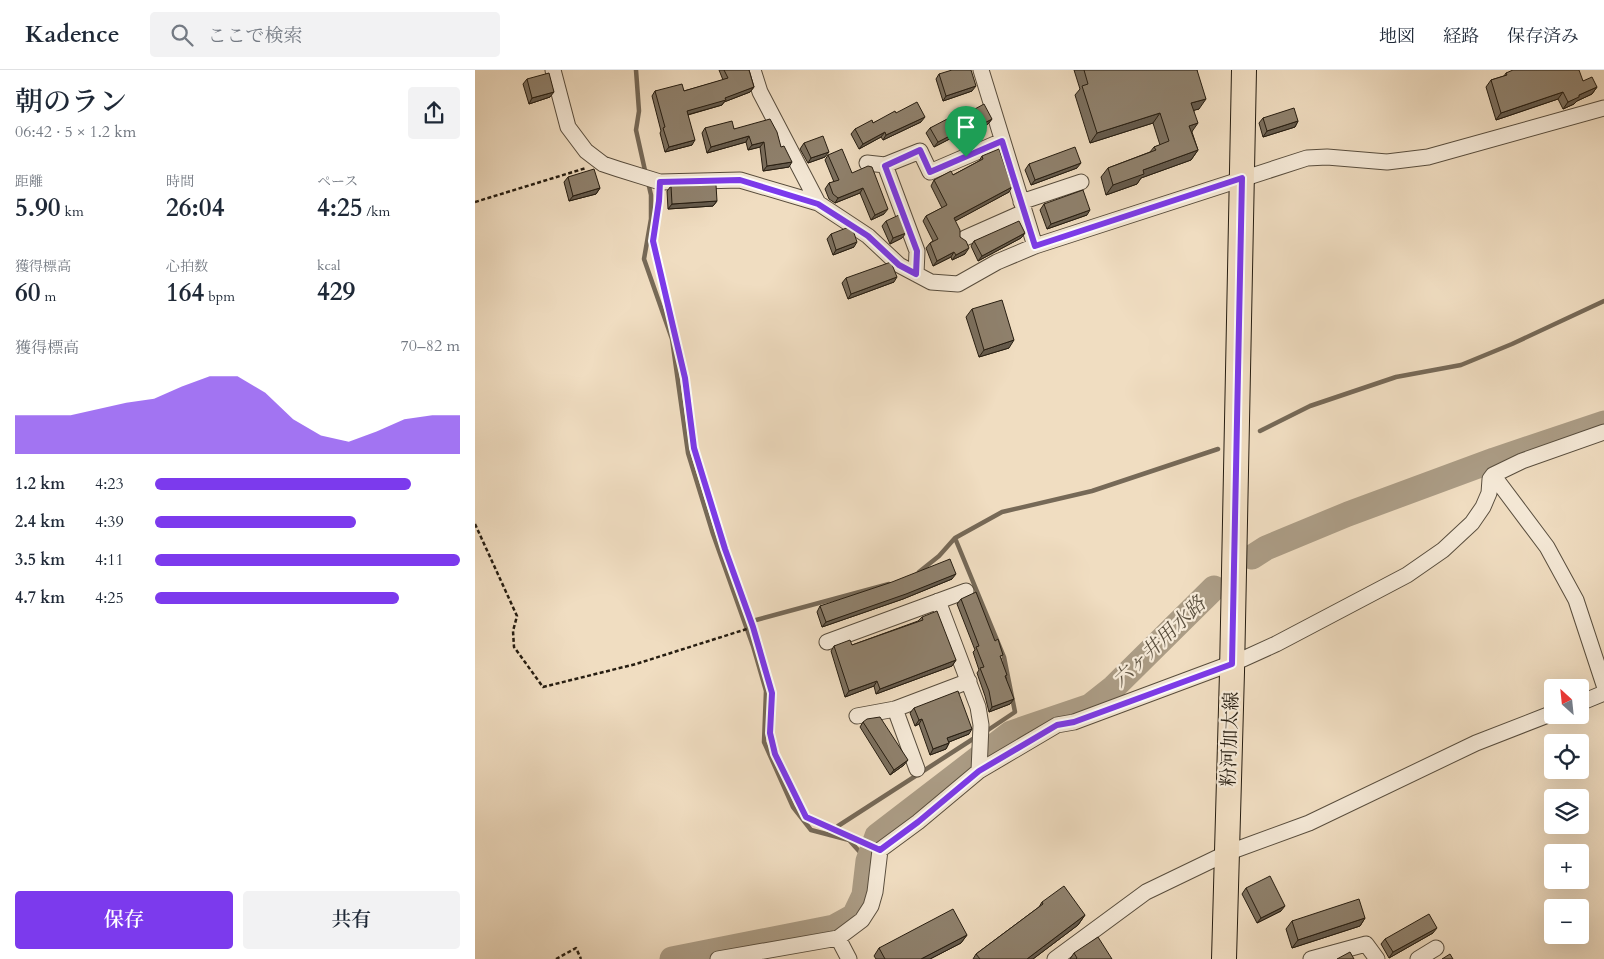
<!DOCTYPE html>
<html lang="ja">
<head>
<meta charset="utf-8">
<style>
	:root { --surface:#fff; --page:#f2f2f3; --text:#1f2937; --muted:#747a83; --line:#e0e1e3; --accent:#7c3aed }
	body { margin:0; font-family:Cardo,"Noto Serif JP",serif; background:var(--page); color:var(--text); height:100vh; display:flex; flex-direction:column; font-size:19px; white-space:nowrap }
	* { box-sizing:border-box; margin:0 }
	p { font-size:16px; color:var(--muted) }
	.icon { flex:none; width:28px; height:28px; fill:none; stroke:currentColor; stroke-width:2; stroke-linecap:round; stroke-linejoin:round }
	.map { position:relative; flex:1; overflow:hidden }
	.side { display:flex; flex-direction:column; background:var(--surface); width:475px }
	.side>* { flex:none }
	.needle { width:32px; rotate:333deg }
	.controls { position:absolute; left:1069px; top:609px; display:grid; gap:10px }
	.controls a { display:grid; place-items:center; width:45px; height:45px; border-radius:5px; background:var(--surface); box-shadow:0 5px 20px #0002; font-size:25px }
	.pin { position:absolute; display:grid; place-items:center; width:42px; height:42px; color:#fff; margin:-51px -21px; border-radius:50% 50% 50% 0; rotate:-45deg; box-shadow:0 0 5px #0007 }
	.pin .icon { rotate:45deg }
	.round { display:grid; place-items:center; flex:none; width:52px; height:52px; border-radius:5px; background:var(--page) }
	.headline { display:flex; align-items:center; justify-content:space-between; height:85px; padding:0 15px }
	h1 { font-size:28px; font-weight:600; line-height:38px }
	.figures { display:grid; grid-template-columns:repeat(3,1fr); gap:8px; height:85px; padding:5px 15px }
	.figures div { display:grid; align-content:center }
	.figures b { font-size:25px; font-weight:600 }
	.figures small { font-size:14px; font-weight:400 }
	.figures p { font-size:14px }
	.chart { height:140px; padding:10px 15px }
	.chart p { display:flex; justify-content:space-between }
	.chart svg { width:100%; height:90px; margin-top:5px; fill:var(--accent); opacity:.7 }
	.action { display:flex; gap:10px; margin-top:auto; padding:10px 15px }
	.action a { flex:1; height:58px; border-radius:5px; background:var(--accent); color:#fff; font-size:20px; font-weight:600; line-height:58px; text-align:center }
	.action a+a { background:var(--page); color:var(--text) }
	ul { padding:0 15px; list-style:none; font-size:16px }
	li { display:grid; grid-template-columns:80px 60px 1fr; align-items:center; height:38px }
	li i { height:12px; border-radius:6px; background:var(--accent) }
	header { display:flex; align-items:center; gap:30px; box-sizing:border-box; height:70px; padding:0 25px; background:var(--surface); border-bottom:1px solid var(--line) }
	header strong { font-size:24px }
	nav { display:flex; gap:28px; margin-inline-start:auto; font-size:18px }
	.search { width:350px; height:45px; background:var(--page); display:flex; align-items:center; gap:12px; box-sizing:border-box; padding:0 18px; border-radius:5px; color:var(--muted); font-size:19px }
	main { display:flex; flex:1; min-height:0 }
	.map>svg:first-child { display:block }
</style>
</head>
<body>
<header>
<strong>Kadence</strong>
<div class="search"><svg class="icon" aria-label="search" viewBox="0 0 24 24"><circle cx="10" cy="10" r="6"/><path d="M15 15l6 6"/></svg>ここで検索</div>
<nav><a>地図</a><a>経路</a><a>保存済み</a></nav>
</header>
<main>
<section class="side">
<div class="headline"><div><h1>朝のラン</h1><p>06:42 · 5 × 1.2 km</p></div><a class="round"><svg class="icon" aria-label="share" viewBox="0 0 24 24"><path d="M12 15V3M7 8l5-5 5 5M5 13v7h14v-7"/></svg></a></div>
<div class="figures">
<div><p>距離</p><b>5.90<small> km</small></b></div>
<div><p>時間</p><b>26:04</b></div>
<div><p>ペース</p><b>4:25<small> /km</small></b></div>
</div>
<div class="figures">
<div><p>獲得標高</p><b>60<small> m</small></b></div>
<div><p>心拍数</p><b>164<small> bpm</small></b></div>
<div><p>kcal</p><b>429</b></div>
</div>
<div class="chart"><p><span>獲得標高</span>70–82 m</p>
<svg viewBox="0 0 160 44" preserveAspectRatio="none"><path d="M0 44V25L10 25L20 25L30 22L40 19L50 17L60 11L70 6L80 6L90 14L100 27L110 35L120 38L130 33L140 27L150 25L160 25V44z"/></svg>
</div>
<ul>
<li><b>1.2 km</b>4:23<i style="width:84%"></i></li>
<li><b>2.4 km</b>4:39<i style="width:66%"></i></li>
<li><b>3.5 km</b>4:11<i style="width:100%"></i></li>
<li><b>4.7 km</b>4:25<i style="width:80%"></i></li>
</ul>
<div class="action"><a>保存</a><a>共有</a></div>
</section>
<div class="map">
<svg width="1129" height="889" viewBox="0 0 1129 889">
	<rect width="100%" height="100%" fill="#f0ddc1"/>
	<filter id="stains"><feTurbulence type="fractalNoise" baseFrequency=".004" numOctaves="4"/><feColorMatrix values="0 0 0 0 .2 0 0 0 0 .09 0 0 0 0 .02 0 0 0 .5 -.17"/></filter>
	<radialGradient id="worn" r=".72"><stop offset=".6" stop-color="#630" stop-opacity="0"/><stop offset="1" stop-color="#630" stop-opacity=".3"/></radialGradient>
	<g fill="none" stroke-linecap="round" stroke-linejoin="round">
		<path stroke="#766957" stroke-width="4.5" d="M161 0 164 41 161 60 171 105
			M173 112 176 125V149L169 189 197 269 213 383 238 464 278 576 291 621 289 672 318 737 336 760 374 770 393 791
			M785 361 835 336 921 307 986 295 1037 274 1129 231
			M480 468 529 587 540 642 510 662
			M444 502 464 486 480 468 527 442 617 421 743 379
			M270 553 414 514
			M355 765 363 756 501 667"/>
		<path stroke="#ab9c85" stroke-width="25" d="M777 487 791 478 873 444 1019 390 1129 353
			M197 889 359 857 379 846 389 825 393 791 402 766 536 663 615 636 639 617 739 518"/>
		<g stroke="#584d3d" stroke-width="17">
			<path id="minor" d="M78 0 93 57 111 81 128 94 143 99 185 112 265 110 343 133 393 166 424 195 456 212 483 214 522 192 560 176 832 88 852 87 912 92 953 87 1129 38
				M278 0 285 22 343 133
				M506 0 560 176
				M392 93 410 95 445 81 455 102 527 71
				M410 95 442 181 441 204
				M546 132 606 112
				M490 168 549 142
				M1018 405 1072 477 1101 530 1129 615
				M463 531 503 637 506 655 504 701
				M352 572 491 521
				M1105 633 1129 623
				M420 639 442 699
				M382 646 420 639 494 611
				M363 868 374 889
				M243 889 363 868 387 850 396 836 400 822 405 780 443 752 504 701 582 655 599 652 768 589 801 574 932 505 968 480 997 453 1008 437 1014 423 1015 409 1018 405 1047 391 1129 362
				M580 889 671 822 752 783 834 753 1001 673 1078 643
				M836 889 891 874 902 889
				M943 889 961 878"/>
		</g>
		<g stroke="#261d11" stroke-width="26">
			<path id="primary" d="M749 889 757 602 769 0"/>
		</g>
		<path stroke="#261d11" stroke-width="2.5" stroke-dasharray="4 2.5" stroke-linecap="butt" d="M185 125 177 171 210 308 219 378 250 479 278 557 297 623 295 663 300 684 331 747 393 774
			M0 132 111 98
			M0 454 42 546 38 561 39 577 68 617 161 594 278 557
			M81 889 101 878 106 889"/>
		<use href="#minor" stroke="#f5e9d7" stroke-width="15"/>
		<use href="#primary" stroke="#f0ddc1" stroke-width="24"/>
	</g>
	<path fill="#7b6f5e" stroke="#261d11" d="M244 0H274L279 17 275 22 249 32 247 35 213 45 217 75 190 82 185 63 186 61 177 26 180 21H209L248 10Z
		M599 0H722L724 39 719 40 717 62 723 80 716 90 666 108 662 114 631 125 626 107 633 98 675 82 679 77 685 75 678 53 615 73 600 25 605 19Z
		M1031 3 1108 11 1122 17 1117 24 1102 31 1099 34 1088 39 1083 29 1021 50 1011 17 1016 10 1029 6Z
		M464 4 497 21 468 31 461 9Z
		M52 9 75 27 54 34 48 14Z
		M421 43 446 52 408 70 406 67 384 79 376 64 380 59 398 53Z
		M788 48 823 51 820 57 788 67 784 53Z
		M517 49 513 54 496 63 494 59 459 77 451 63 455 58 480 50Z
		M230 58 259 59 306 77 314 97 288 101 285 77 273 80 271 72 232 83 227 63Z
		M329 73 350 87 333 93 325 79Z
		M353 85 377 103 409 144 396 150 385 123 360 133 354 129 350 119 354 113 359 112 350 90Z
		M507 86 534 122 480 151 490 184 477 190 476 187 458 196 451 178 455 173 458 171 448 151 451 146 467 138 456 116 459 110 478 105 504 91Z
		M554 94 602 98 556 115 550 100Z
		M93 107 125 118 121 124 94 131 89 112Z
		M196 116 242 131 238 136 193 139 192 121Z
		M569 134 612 145 572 159 565 140Z
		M411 151 427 168 415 174 407 156Z
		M550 163 546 168 503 191 496 176 499 171Z
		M356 164 379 177 358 185 352 169Z
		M371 208 419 212 373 229 367 213Z
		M497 239 534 278 504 287 491 247Z
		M477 509 428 529 347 557 342 542 345 536Z
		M486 529 526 588 531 608 535 634 514 642 510 626 502 603 504 600 498 582 500 580 482 534Z
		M447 547 481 590 477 596 401 624 399 616 370 627 356 581 359 576 377 575 443 551Z
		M439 638 494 664 474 672V673L471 679 455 685 444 654 440 656 435 643Z
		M388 652 429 695 415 705 385 657Z
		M771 818 806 841 782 853 767 824Z
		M567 832 610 845 603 855 558 889H498L501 884 564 837Z
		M890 848 885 856 817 878 811 859 817 851Z
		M958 863 914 888 906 874 910 869Z
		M492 865 486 873 455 889H401L399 886 404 878Z
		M599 883 637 889H595Z"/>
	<path fill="#645a4c" stroke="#261d11" d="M501 16 497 21 468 31 471 26Z
		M279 17 275 22 249 32 247 35 208 46 212 41Z
		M1122 17 1117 24 1102 31 1099 34 1088 39 1093 32 1104 25Z
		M79 22 75 27 54 34 57 28Z
		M1088 22 1083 29 1021 50 1026 43Z
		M731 29 724 39 709 43 716 33Z
		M685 43 678 53 615 73 622 63Z
		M450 47 446 52 408 70 411 65Z
		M517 49 513 54 496 63 500 58Z
		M823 51 820 57 788 67 792 61Z
		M723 53 716 63 714 56Z
		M498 54 494 59 459 77 463 72Z
		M410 62 406 67 384 79 388 74Z
		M274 66 271 72 232 83 236 77Z
		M220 70 217 75 190 82 194 77Z
		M289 72 285 77 273 80 277 75Z
		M723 80 716 90 666 108 662 114 631 125 638 115 668 100Z
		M354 82 350 87 333 93 336 88Z
		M317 92 314 97 288 101 292 96Z
		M606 93 602 98 556 115 560 110Z
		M537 117 534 122 475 154 479 148Z
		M125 118 121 124 94 131 98 126Z
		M388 118 385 123 360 133 363 128Z
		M242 131 238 136 193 139 197 134Z
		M413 139 409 144 396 150 400 145Z
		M615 140 612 145 572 159 576 154Z
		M431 163 427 168 415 174 418 168Z
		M550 163 546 168 503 191 507 186Z
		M382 172 379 177 358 185 361 180Z
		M494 178 490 184 477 190 481 185Z
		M479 182 476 187 458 196 462 191Z
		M422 207 419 212 373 229 376 224Z
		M539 270 534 278 504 287 509 280Z
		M481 504 477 509 428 529 347 557 351 552Z
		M481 590 477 596 401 624 405 619Z
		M402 611 399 616 370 627 374 621Z
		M539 629 535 634 514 642 517 637Z
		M447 649 444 654 440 656 444 650Z
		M497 659 494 664 469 674 472 668Z
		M474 673 471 679 455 685 458 679Z
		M433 690 429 695 415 705 419 700Z
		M810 836 806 841 782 853 786 848Z
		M610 845 603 855 558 889H552Z
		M890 848 885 856 817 878 823 870Z
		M962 858 958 863 914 888 918 882Z
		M492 865 486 873 455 889H446Z"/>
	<path fill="#8f816d" stroke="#261d11" d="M249 0H274L279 17 250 28 251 30 212 41 220 70 194 77 188 58 190 57 180 21 207 14 209 21 253 8Z
		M477 0H496L501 16 471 26 464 4Z
		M609 0H722L731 29 716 33 723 53 714 56 723 80 668 100 669 104 638 115 633 98 681 80 679 77 694 71 685 43 622 63 607 16 613 14Z
		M1038 0H1104L1108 11 1117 7 1122 17 1104 25V27L1093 32 1088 22 1026 43 1016 10 1032 5 1031 3Z
		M74 3 79 22 57 28 52 9Z
		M442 32 450 47 411 65 410 62 388 74 380 59 397 50 398 53 420 41 421 43Z
		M509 34 517 49 500 58 498 54 463 72 455 58 478 46 480 50Z
		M819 38 823 51 792 61 788 48Z
		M295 49 302 62 306 77 309 76 317 92 292 96 289 72 277 75 274 66 236 77 230 58 257 51 259 59Z
		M348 66 354 82 336 88 329 73Z
		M600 77 606 93 560 110 554 94Z
		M367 79 377 103 393 96 397 97 413 139 400 145 388 118 363 128 358 124 354 113 364 110 353 85Z
		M524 79 537 117 479 148 485 160V167L491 171 494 178 481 185 479 182 462 191 455 173 463 169 451 146 472 135 459 110 476 101 478 105 508 89 507 86Z
		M119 99 125 118 98 126 93 107Z
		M241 115 242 131 197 134 196 116Z
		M608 120 615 140 576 154 569 134Z
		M424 145 431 163 418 168 411 151Z
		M544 151 550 163 507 186 499 171Z
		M374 157 378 160 382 172 361 180 356 164Z
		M416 192 422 207 376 224 371 208Z
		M527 230 539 270 509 280 497 239Z
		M475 489 481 504 431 524 351 552 345 536 417 512Z
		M501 522 520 571 523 569 528 585 525 586 532 605 530 606 539 629 517 637 514 621 505 598 509 597 501 577 504 576 486 529Z
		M462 541 481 590 405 619 402 611 374 621 359 576 375 570 377 575 448 550 447 547Z
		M483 621 497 659 472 668 474 673 458 679 447 649 444 650 439 638Z
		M405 647 433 690 419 700 388 652 392 649Z
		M795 806 810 836 786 848 771 818Z
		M589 816 610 845 552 889H505L501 884 568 834 567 832Z
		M884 829 890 848 823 870 817 851Z
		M478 839 492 865 446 889H410L404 878Z
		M954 844 962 858 918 882 910 869Z
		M623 867 637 889H601L602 888 599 883Z
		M875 882 879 889H862Z
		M975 884 978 889H967Z"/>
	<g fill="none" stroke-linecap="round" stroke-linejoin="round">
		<g stroke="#fff" stroke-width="10">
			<path id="route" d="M527 71 560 176 767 108 757 594 599 652 582 655 504 701 443 752 405 780 331 747 300 684 295 663 297 623 278 557 250 479 219 378 210 308 178 171 184 131 185 112 265 110 343 134 393 166 424 195 441 204 442 181 410 96 445 80 455 102Z"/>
		</g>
		<use href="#route" stroke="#7c3aed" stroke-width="6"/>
	</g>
	<g text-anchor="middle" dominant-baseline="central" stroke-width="4.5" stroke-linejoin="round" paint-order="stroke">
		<g font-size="19" fill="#261d11" stroke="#f5e9d7">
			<text transform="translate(755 669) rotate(-88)">粉河加太線</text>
		</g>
		<g font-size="20" font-style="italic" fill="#5b503f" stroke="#f5e9d7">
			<text transform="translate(684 572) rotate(-44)">六ヶ井用水路</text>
		</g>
	</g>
	<rect width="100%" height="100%" filter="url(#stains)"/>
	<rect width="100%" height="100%" fill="url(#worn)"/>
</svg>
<div class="controls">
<a><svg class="needle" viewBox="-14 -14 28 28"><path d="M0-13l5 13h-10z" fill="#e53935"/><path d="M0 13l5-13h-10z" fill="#747a83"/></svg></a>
<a><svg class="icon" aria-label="locate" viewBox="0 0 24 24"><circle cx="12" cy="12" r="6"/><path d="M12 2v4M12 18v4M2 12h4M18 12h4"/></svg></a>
<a><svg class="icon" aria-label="layers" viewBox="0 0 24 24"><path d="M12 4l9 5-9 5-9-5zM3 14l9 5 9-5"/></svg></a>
<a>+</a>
<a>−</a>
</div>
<div class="pin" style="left:491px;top:87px;background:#1e9e55"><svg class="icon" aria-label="arrive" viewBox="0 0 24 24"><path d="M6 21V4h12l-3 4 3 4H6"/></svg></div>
</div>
</main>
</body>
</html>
